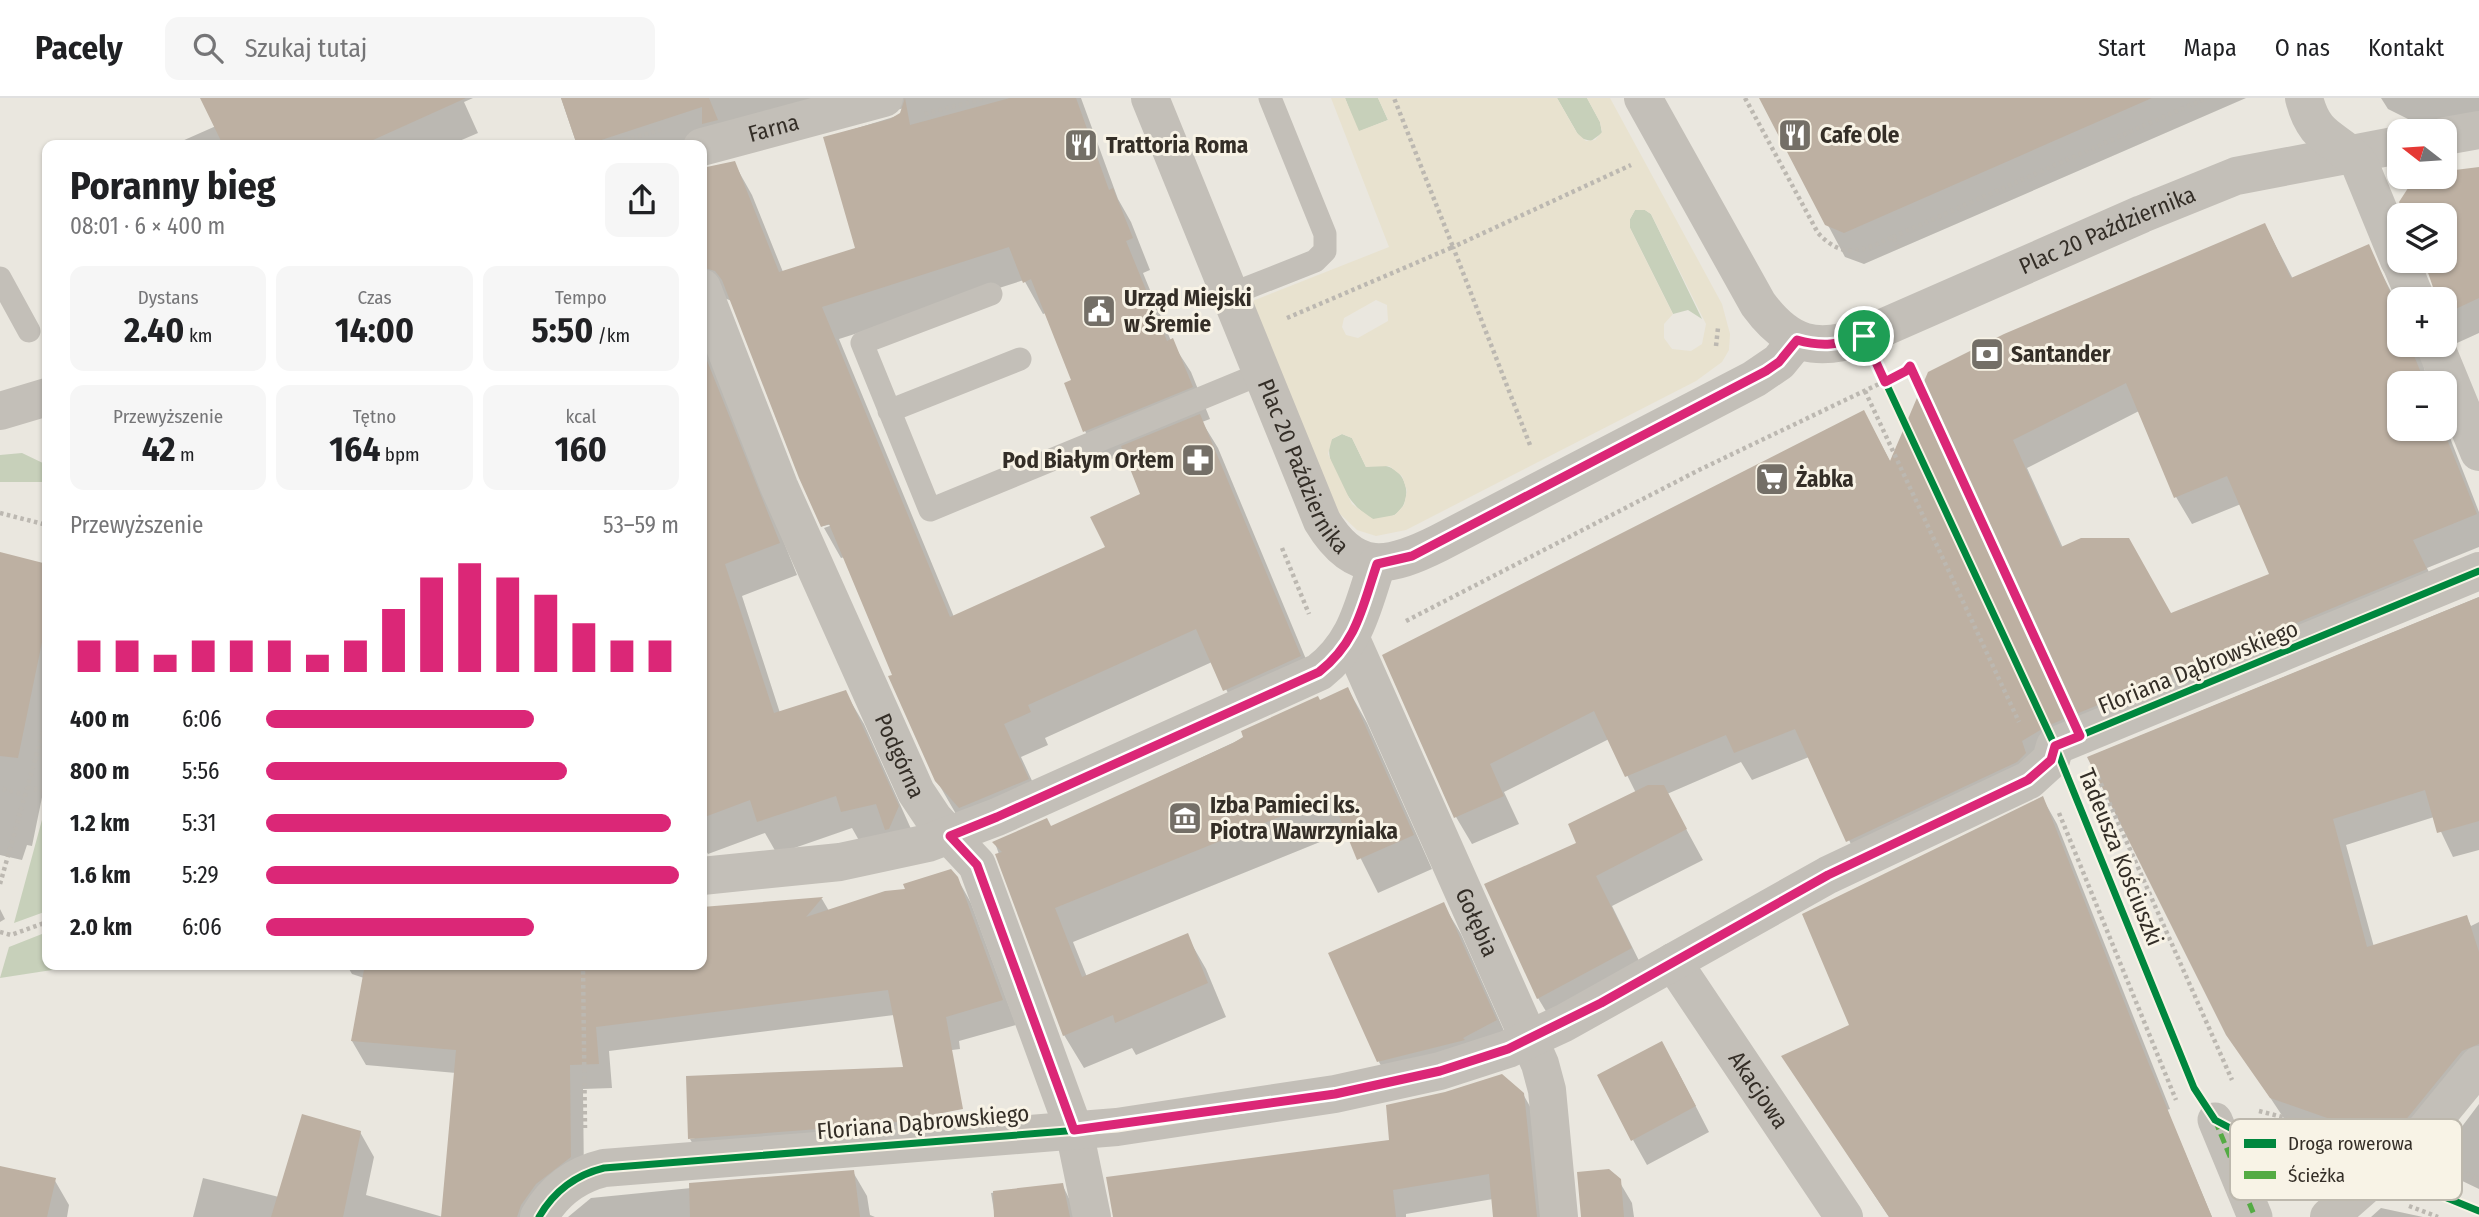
<!DOCTYPE html>
<html lang="pl">
<head>
<meta charset="utf-8">
<style>
	:root { --surface:#fff; --page:#f6f6f6; --text:#202124; --muted:#757577; --line:#e0e0e0; --accent:#db2777 }
	body { margin:0; font-family:"Fira Sans Condensed",sans-serif; background:var(--page); color:var(--text); height:100vh; display:flex; flex-direction:column; font-size:26px; white-space:nowrap }
	* { box-sizing:border-box; margin:0 }
	p { font-size:23px; color:var(--muted) }
	.icon { flex:none; width:38px; height:38px; fill:none; stroke:currentColor; stroke-width:2; stroke-linecap:round; stroke-linejoin:round }
	.map { position:relative; flex:1; overflow:hidden }
	.sheet { position:absolute; left:42px; top:42px; width:665px; height:830px; display:flex; flex-direction:column; background:var(--surface); border-radius:14px; box-shadow:0 2px 5px #0004 }
	.sheet>* { flex:none }
	.needle { width:46px; rotate:287deg }
	.fabs { position:absolute; left:2387px; top:21px; display:grid; gap:14px }
	.fabs a { display:grid; place-items:center; width:70px; height:70px; border-radius:14px; background:var(--surface); box-shadow:0 2px 5px #0004; font-size:35px }
	.pin { position:absolute; display:grid; place-items:center; width:60px; height:60px; color:#fff; margin:-30px; border:4px solid #fff; border-radius:50%; box-shadow:0 2px 7px #0007 }
	.round { display:grid; place-items:center; flex:none; width:74px; height:74px; border-radius:14px; background:var(--page) }
	.summary { display:flex; align-items:center; justify-content:space-between; height:119px; padding:0 28px }
	h1 { font-size:38px; font-weight:700; line-height:52px }
	.figures { display:grid; grid-template-columns:repeat(3,1fr); gap:10px; height:119px; padding:7px 28px }
	.figures div { display:grid; align-content:center; border-radius:14px; background:var(--page); text-align:center }
	.figures b { font-size:35px; font-weight:700 }
	.figures small { font-size:19px; font-weight:400 }
	.figures p { font-size:19px }
	.chart { height:196px; padding:14px 28px }
	.chart p { display:flex; justify-content:space-between }
	.chart svg { width:100%; height:126px; margin-top:7px; stroke:var(--accent); stroke-width:6 }
	ul { padding:0 28px; list-style:none; font-size:23px }
	li { display:grid; grid-template-columns:112px 84px 1fr; align-items:center; height:52px }
	li i { height:18px; border-radius:9px; background:var(--accent) }
	header { display:flex; align-items:center; gap:42px; box-sizing:border-box; height:98px; padding:0 35px; background:var(--surface); border-bottom:2px solid var(--line) }
	header strong { font-size:33px }
	nav { display:flex; gap:38px; margin-inline-start:auto; font-size:24px }
	.search { width:490px; height:63px; background:var(--page); display:flex; align-items:center; gap:18px; box-sizing:border-box; padding:0 24px; border-radius:14px; color:var(--muted); font-size:26px }
	.map>svg:first-child { display:block }
</style>
</head>
<body>
<header>
<strong>Pacely</strong>
<div class="search"><svg class="icon" aria-label="search" viewBox="0 0 24 24"><circle cx="10" cy="10" r="6"/><path d="M15 15l6 6"/></svg>Szukaj tutaj</div>
<nav><a>Start</a><a>Mapa</a><a>O nas</a><a>Kontakt</a></nav>
</header>
<div class="map">
<svg width="2479" height="1119" viewBox="0 0 2479 1119">
	<rect width="100%" height="100%" fill="#eae7df"/>
	<path fill="#c7d0ba" d="M1345 0H1378L1388 22 1358 34Z
		M1557 0H1587L1600 24 1602 35 1591 43 1580 40Z
		M1635 112H1645L1651 116 1702 221 1688 212 1673 216 1630 130V121Z
		M1342 336 1352 340 1366 369C1416 355 1421 426 1373 421 1353 414 1319 360 1332 341Z
		M22 355 47 367V384H0V357Z
		M46 707 47 813 14 825Z
		M47 834V866H91L0 880 9 849Z"/>
	<path fill="#e8e2cf" fill-rule="evenodd" d="M1331 0H1345L1359 33 1388 22 1378 0H1557L1577 35 1586 43 1595 42 1602 34 1600 24 1587 0H1610L1722 206 1730 236 1729 252 1722 264 1696 283 1406 432 1376 438 1357 432 1339 415 1250 204 1389 149ZM1635 112H1645L1651 116 1706 226 1702 246 1691 253 1672 251 1664 240V226L1673 216 1630 130V121ZM1376 202 1387 207 1388 223 1358 240 1346 237 1342 229 1344 220ZM1342 336 1352 340 1366 369 1389 368 1402 378 1407 393 1404 407 1395 417 1373 421 1352 406 1328 356 1332 341Z"/>
	<path fill="#0003" fill-rule="evenodd" d="M202 0H473L464 4 478 35 450 47H173L216 28Z
		M561 0H1081L1118 101 1131 124 1150 172 1143 175 1171 243 1191 274 1210 321 1202 324 1218 350 1318 590 1243 624 1212 564 1045 640 1048 647 1021 659 1046 713 956 716 937 683 845 459 841 460 824 430 838 425 823 428 732 203 724 200 702 211V72L734 65 752 97 783 174 857 151 825 40 900 17 904 10 704 66 702 70V47H577ZM1024 182 1043 216 1046 215 1073 283 1085 333 1103 365 1126 355 1142 397 1107 450 954 519 839 241Z
		M1760 0H2246L1864 166 1845 159Z
		M2381 0H2479V40L2432 33 2388 11Z
		M2479 70V235L2422 261 2428 285H2399V331H2445V327L2479 414V449L2427 470 2441 499 2062 655 1863 771 1809 659 1752 682 1741 664 1667 696 1703 762 1612 808 1648 881 1556 930 1538 900 1579 746 1636 695 1609 641 1504 694 1519 726 1472 746 1456 719 1384 557 1864 314 1891 365 2265 127 2293 181 2368 149 2399 209V247H2445V201H2439L2426 163H2445V117H2407L2401 104 2411 89 2445 79 2447 75ZM2139 313 2176 399 2192 426 2241 406 2272 477 2171 517 2063 450 2027 370Z
		M702 238 797 477 742 498 780 615 845 594 864 626 916 742 861 746 852 730 777 756 765 735 708 756 702 746Z
		M0 456 47 467V675L32 748 27 747 22 762 0 757Z
		M2479 499V752L2453 759 2434 719 2346 747 2374 849 2467 820 2471 828 2479 824V979L2383 1059 2287 1025 2228 936 2089 659Z
		M1348 591 1367 625 1432 771 1378 795 1347 733 1073 844 1087 879 1187 838 1206 871 1226 919 1136 957 1132 950 1084 970 1064 937 995 745 1051 730Z
		M2043 701 2057 726 2170 1011 2167 1012 2212 1119H1889L1784 959 1851 928Z
		M957 780 971 805 1016 927 959 943 960 951 912 957 894 917 609 953 612 990 583 991 584 1083 544 1119H193L203 1080 279 1099 360 1034 374 1059 366 1097 443 1119 456 975 366 967 352 943 364 880 352 876 346 866H702V811L822 801 829 813Z
		M1443 806 1461 836 1513 953 1396 994 1379 964Z
		M0 811 5 821 0 824Z
		M1676 970 1709 1034 1647 1067 1633 1042Z
		M925 996 929 1045 704 1066 690 1041Z
		M1523 996 1537 1021 1548 1119H1495L1493 1101 1406 1116V1119H1114L1391 1043Z
		M2479 1006V1091L2456 1080 2442 1055Z
		M0 1070 54 1081 69 1107 67 1119H0Z
		M853 1074 867 1098 870 1117 875 1119H568L591 1100Z
		M1619 1083 1632 1105 1634 1119H1583Z
		M1062 1086 1078 1119H995L991 1095Z
		M2381 1110 2423 1119H2371Z"/>
	<path fill="#bdb0a2" fill-rule="evenodd" d="M200 0H466L362 47H223Z
		M561 0H709L718 22 702 26V9L586 47H577Z
		M905 0 910 27 1010 0H1076L1109 92 1113 90 1133 140 1126 143 1167 243 1173 240 1193 289 1083 334 1064 285 1071 282 1031 181 1023 185 1009 149 822 209 950 519 1105 449 1090 419 1140 396 1121 348 1200 316 1301 558 1223 593 1196 531 1028 607 1031 614 1004 626 1029 681 959 710 935 683 888 578 892 577 829 426 821 429 799 380 722 182 715 173 702 169V70L735 63 779 174 855 150 823 39 890 21 900 15Z
		M1759 0H2152L1844 135 1825 127Z
		M2479 69V200L2445 216V201H2437L2424 163H2445V117H2405L2399 104 2410 87 2432 79H2445L2447 73Z
		M2265 125 2291 180 2369 146 2399 214V247H2413L2411 250 2425 285H2399V331H2443L2477 416 2413 442 2427 471 2047 628 2022 643 2026 655 2017 664 1846 744 1795 631 1734 655 1726 637 1625 679 1594 613 1490 666 1504 698 1454 720 1382 557 1864 312 1890 363 1928 274 2004 236ZM2126 285 2174 400 2227 378 2269 476 2171 515 2129 440H2081L2061 449 2013 342Z
		M702 250 780 445 725 466 774 615 846 592 899 708 889 731 885 732 876 706 841 714 836 698 757 724 750 702 702 720Z
		M0 454 47 466V520L18 660 0 658Z
		M2479 499V723L2437 735 2425 692 2333 721 2367 849 2467 817 2479 854V946L2462 953 2404 1024 2367 1034 2270 1000 2226 937 2087 659Z
		M1348 589 1414 737 1357 762 1331 698 1055 810 1082 879 1188 835 1208 885 1115 925 1113 917 1063 938 995 756 1002 754 992 744 1047 720 1051 728 1233 645 1243 639 1241 633 1318 598 1320 602Z
		M1648 687H1664L1687 731 1596 778 1632 850 1537 901 1484 786 1576 745 1568 726Z
		M2043 698 2146 959 2212 1119H1889L1781 958 1849 927 1802 816Z
		M951 771 958 779 1003 902 946 919 963 1011 885 1026 688 1041 686 978 903 969 888 892 596 929 599 966 570 967 571 1059 536 1086 521 1107 517 1119H441L456 952 351 943 365 866H702V809L823 799 806 819 885 793 905 791 903 786Z
		M1444 804 1497 922 1463 940 1465 942 1377 964 1328 855Z
		M1662 943 1696 1008 1631 1043 1597 977Z
		M1502 976 1524 995 1537 1119H1493L1489 1076 1393 1092 1396 1119H1113L1106 1079 1389 1042 1386 1007 1445 994Z
		M302 1016 361 1033 343 1119H271Z
		M0 1068 56 1080 47 1119H0Z
		M1609 1071 1621 1081 1624 1119H1581L1577 1074Z
		M854 1072 860 1119H690L689 1085Z
		M1063 1085 1070 1119H994L993 1093Z"/>
	<g fill="none" stroke-linecap="round" stroke-linejoin="round">
		<path stroke="#bcb8b1" stroke-width="4.5" stroke-dasharray="3.5 3.5" stroke-linecap="butt" d="M1745 0 1818 135C1843 162 1863 153 1893 139L1899 151
			M925 16 986 0
			M604 47 661 32
			M1893 139 2206 0
			M1287 220 1453 149 1394 0
			M1716 248 1718 230
			M1910 268 2061 598
			M1865 293 2019 624
			M1530 347 1453 149 1631 67
			M0 415 47 427
			M1282 450 1309 516
			M1406 523 1701 371 1906 273 1910 268
			M2098 679 2232 982
			M27 689 47 694
			M3 691 25 697
			M2059 715 2176 1002
			M0 786 47 620
			M0 834 11 837 47 824
			M583 866 585 1030
			M2259 1013 2353 1037
			M2454 1070 2479 1081
			M2409 1108 2438 1119"/>
		<path stroke="#c3bfb8" stroke-width="23" d="M0 180 29 233
			M991 196 862 245 930 412 1260 276
			M1229 197 1315 163 1325 153V136L1270 0
			M889 313 1020 261"/>
		<path stroke="#c3bfb8" stroke-width="35" d="M2215 1022 2255 1119"/>
		<g stroke="#c3bfb8" stroke-width="38">
			<path id="s1" d="M1150 0 1322 423C1355 478 1389 470 1439 445L1754 281 1779 264 1797 242"/>
			<path id="s2" d="M1643 0 1758 206C1788 247 1816 255 1864 238L2142 116 2236 78 2399 47"/>
			<path d="M2304 0C2315 45 2337 38 2360 67L2399 162"/>
			<path d="M2445 38 2479 32"/>
			<path id="s3" d="M702 49 884 0"/>
			<path d="M2400 163 2416 201"/>
			<path id="s4" d="M702 190 779 388 916 694 934 721 977 767 1074 1032 1092 1119"/>
			<path d="M2435 247 2479 354"/>
			<path d="M0 313 47 299"/>
			<path id="s5" d="M1351 541 1540 966 1547 992 1559 1119"/>
			<path d="M702 778 840 764 928 745 997 719 1319 574C1357 544 1362 510 1377 466"/>
			<path id="s6" d="M1673 864 1844 1119"/>
			<path d="M539 1119C554 1093 575 1077 604 1070L1117 1029 1335 996 1440 973 1508 951 1564 925 1828 777 2029 682 2051 662 2055 648 2479 473"/>
			<path d="M2329 1119 2420 1039 2479 967"/>
		</g>
		<path stroke="#54ab44" stroke-width="5" stroke-dasharray="10 5" stroke-linecap="butt" d="M2215 1022 2255 1119"/>
		<g stroke="#f8f3e6" stroke-width="11">
			<path id="cycleway" d="M1864 238 2055 648 2194 990 2215 1022 2251 1041 2381 1073 2479 1113
				M2055 648 2479 473
				M539 1119C554 1093 575 1077 604 1070L1117 1029 1335 996 1440 973 1508 951 1564 925 1828 777 2029 682 2051 662 2055 648"/>
		</g>
		<use href="#cycleway" stroke="#00873e" stroke-width="7"/>
	</g>
	<g fill="none" stroke-linecap="round" stroke-linejoin="round">
		<g stroke="#fff" stroke-width="14">
			<path id="route" d="M1864 238 1885 284 1906 273 1910 268 2080 638 2055 648 2051 662 2028 682 1828 777 1601 905 1508 951 1440 973 1335 996 1074 1032 977 767 950 738 997 719 1319 574C1357 544 1362 510 1377 466L1412 458 1766 273 1779 264 1797 242C1821 249 1840 247 1864 238Z"/>
		</g>
		<use href="#route" stroke="#db2777" stroke-width="9"/>
	</g>
	<defs>
		<g id="restaurant-square" transform="scale(1.75)"><rect x="-9" y="-9" width="18" height="18" rx="4" fill="#746f67" stroke="#f8f3e6"/><path d="M-5-6h1v4h1v-4h1v4h1v-4h1v5L-1.5 .5V6h-2V.5L-5-1ZM5-6V6H3V1.5H1.5Q1.5-4 5-6Z" fill="#fff"/></g>
		<g id="civic-square" transform="scale(1.75)"><rect x="-9" y="-9" width="18" height="18" rx="4" fill="#746f67" stroke="#f8f3e6"/><path d="M-.6-6.5H3V-4.5H.6V-3L4-1V1h2V6H-6V1h2V-1L-.6-3ZM-1.2 2.5V6h2.4V2.5Z" fill="#fff"/></g>
		<g id="bank-square" transform="scale(1.75)"><rect x="-9" y="-9" width="18" height="18" rx="4" fill="#746f67" stroke="#f8f3e6"/><path d="M-6-4H6V4H-6ZM0-2.3a2.3 2.3 0 1 0 0 4.6a2.3 2.3 0 1 0 0-4.6Z" fill="#fff"/></g>
		<g id="pharmacy-square" transform="scale(1.75)"><rect x="-9" y="-9" width="18" height="18" rx="4" fill="#746f67" stroke="#f8f3e6"/><path d="M-2-6h4v4h4v4h-4v4h-4v-4h-4v-4h4Z" fill="#fff"/></g>
		<g id="supermarket-square" transform="scale(1.75)"><rect x="-9" y="-9" width="18" height="18" rx="4" fill="#746f67" stroke="#f8f3e6"/><path d="M-6-5.5h2.5l.6 2H6L4.5 2H-2.5L-4.4-4H-6ZM-1.5 3.2a1.3 1.3 0 1 0 .1 0ZM3 3.2a1.3 1.3 0 1 0 .1 0Z" fill="#fff"/></g>
		<g id="museum-square" transform="scale(1.75)"><rect x="-9" y="-9" width="18" height="18" rx="4" fill="#746f67" stroke="#f8f3e6"/><path d="M0-6L6-3V-2H-6V-3ZM-5-1h2V3h-2ZM-1-1h2V3h-2ZM3-1h2V3H3ZM-6 4H6V6H-6Z" fill="#fff"/></g>
	</defs>
	<g fill-rule="evenodd">
		<use href="#restaurant-square" x="1795" y="37"/>
		<use href="#restaurant-square" x="1081" y="47"/>
		<use href="#civic-square" x="1099" y="213"/>
		<use href="#bank-square" x="1987" y="256"/>
		<use href="#pharmacy-square" x="1198" y="362"/>
		<use href="#supermarket-square" x="1772" y="381"/>
		<use href="#museum-square" x="1185" y="720"/>
	</g>
	<g text-anchor="middle" dominant-baseline="central" stroke-width="6" stroke-linejoin="round" paint-order="stroke">
		<g font-size="23" fill="#342e27" stroke="#f8f3e6">
			<text stroke="none"><textPath href="#s3" startOffset="74">Farna</textPath></text>
			<text stroke="none"><textPath href="#s2" startOffset="623">Plac 20 Października</textPath></text>
			<text stroke="none"><textPath href="#s1" startOffset="399">Plac 20 Października</textPath></text>
			<text transform="translate(2198 569) rotate(-22)">Floriana Dąbrowskiego</text>
			<text stroke="none"><textPath href="#s4" startOffset="508">Podgórna</textPath></text>
			<text transform="translate(2121 759) rotate(68)">Tadeusza Kościuszki</text>
			<text stroke="none"><textPath href="#s5" startOffset="310">Gołębia</textPath></text>
			<text stroke="none"><textPath href="#s6" startOffset="154">Akacjowa</textPath></text>
			<text transform="translate(923 1024) rotate(-5)">Floriana Dąbrowskiego</text>
		</g>
		<g font-size="23" font-weight="bold" fill="#342e27" stroke="#f8f3e6" text-anchor="start">
			<text x="1820" y="37">Cafe Ole</text>
			<text x="1106" y="47">Trattoria Roma</text>
			<text x="1124" y="200">Urząd Miejski<tspan x="1124" dy="26">w Śremie</tspan></text>
			<text x="2011" y="256">Santander</text>
			<text x="1174" y="362" text-anchor="end">Pod Białym Orłem</text>
			<text x="1796" y="381">Żabka</text>
			<text x="1210" y="707">Izba Pamieci ks.<tspan x="1210" dy="26">Piotra Wawrzyniaka</tspan></text>
		</g>
	</g>
	<rect x="2230" y="1021" width="232" height="81" rx="10" fill="#f8f3e6" stroke="#bdb8ad" stroke-width="2"/>
	<rect x="2244" y="1041" width="32" height="9" fill="#00873e"/>
	<rect x="2244" y="1073" width="32" height="8" fill="#54ab44"/>
	<g font-size="19" fill="#342e27">
		<text x="2288" y="1052">Droga rowerowa</text>
		<text x="2288" y="1084">Ścieżka</text>
	</g>
</svg>
<div class="fabs">
<a><svg class="needle" viewBox="-14 -14 28 28"><path d="M0-13l5 13h-10z" fill="#e53935"/><path d="M0 13l5-13h-10z" fill="#757577"/></svg></a>
<a><svg class="icon" aria-label="layers" viewBox="0 0 24 24"><path d="M12 4l9 5-9 5-9-5zM3 14l9 5 9-5"/></svg></a>
<a>+</a>
<a>−</a>
</div>
<div class="pin" style="left:1864px;top:238px;background:#1e9e55"><svg class="icon" aria-label="arrive" viewBox="0 0 24 24"><path d="M6 21V4h12l-3 4 3 4H6"/></svg></div>
<section class="sheet">
<div class="summary"><div><h1>Poranny bieg</h1><p>08:01 · 6 × 400 m</p></div><a class="round"><svg class="icon" aria-label="share" viewBox="0 0 24 24"><path d="M12 15V3M7 8l5-5 5 5M5 13v7h14v-7"/></svg></a></div>
<div class="figures">
<div><p>Dystans</p><b>2.40<small> km</small></b></div>
<div><p>Czas</p><b>14:00</b></div>
<div><p>Tempo</p><b>5:50<small> /km</small></b></div>
</div>
<div class="figures">
<div><p>Przewyższenie</p><b>42<small> m</small></b></div>
<div><p>Tętno</p><b>164<small> bpm</small></b></div>
<div><p>kcal</p><b>160</b></div>
</div>
<div class="chart"><p><span>Przewyższenie</span>53–59 m</p>
<svg viewBox="0 0 160 44" preserveAspectRatio="none"><path d="M5 44V33M15 44V33M25 44V38M35 44V33M45 44V33M55 44V33M65 44V38M75 44V33M85 44V22M95 44V11M105 44V6M115 44V11M125 44V17M135 44V27M145 44V33M155 44V33"/></svg>
</div>
<ul>
<li><b>400 m</b>6:06<i style="width:65%"></i></li>
<li><b>800 m</b>5:56<i style="width:73%"></i></li>
<li><b>1.2 km</b>5:31<i style="width:98%"></i></li>
<li><b>1.6 km</b>5:29<i style="width:100%"></i></li>
<li><b>2.0 km</b>6:06<i style="width:65%"></i></li>
</ul>
</section>
</div>
</body>
</html>
